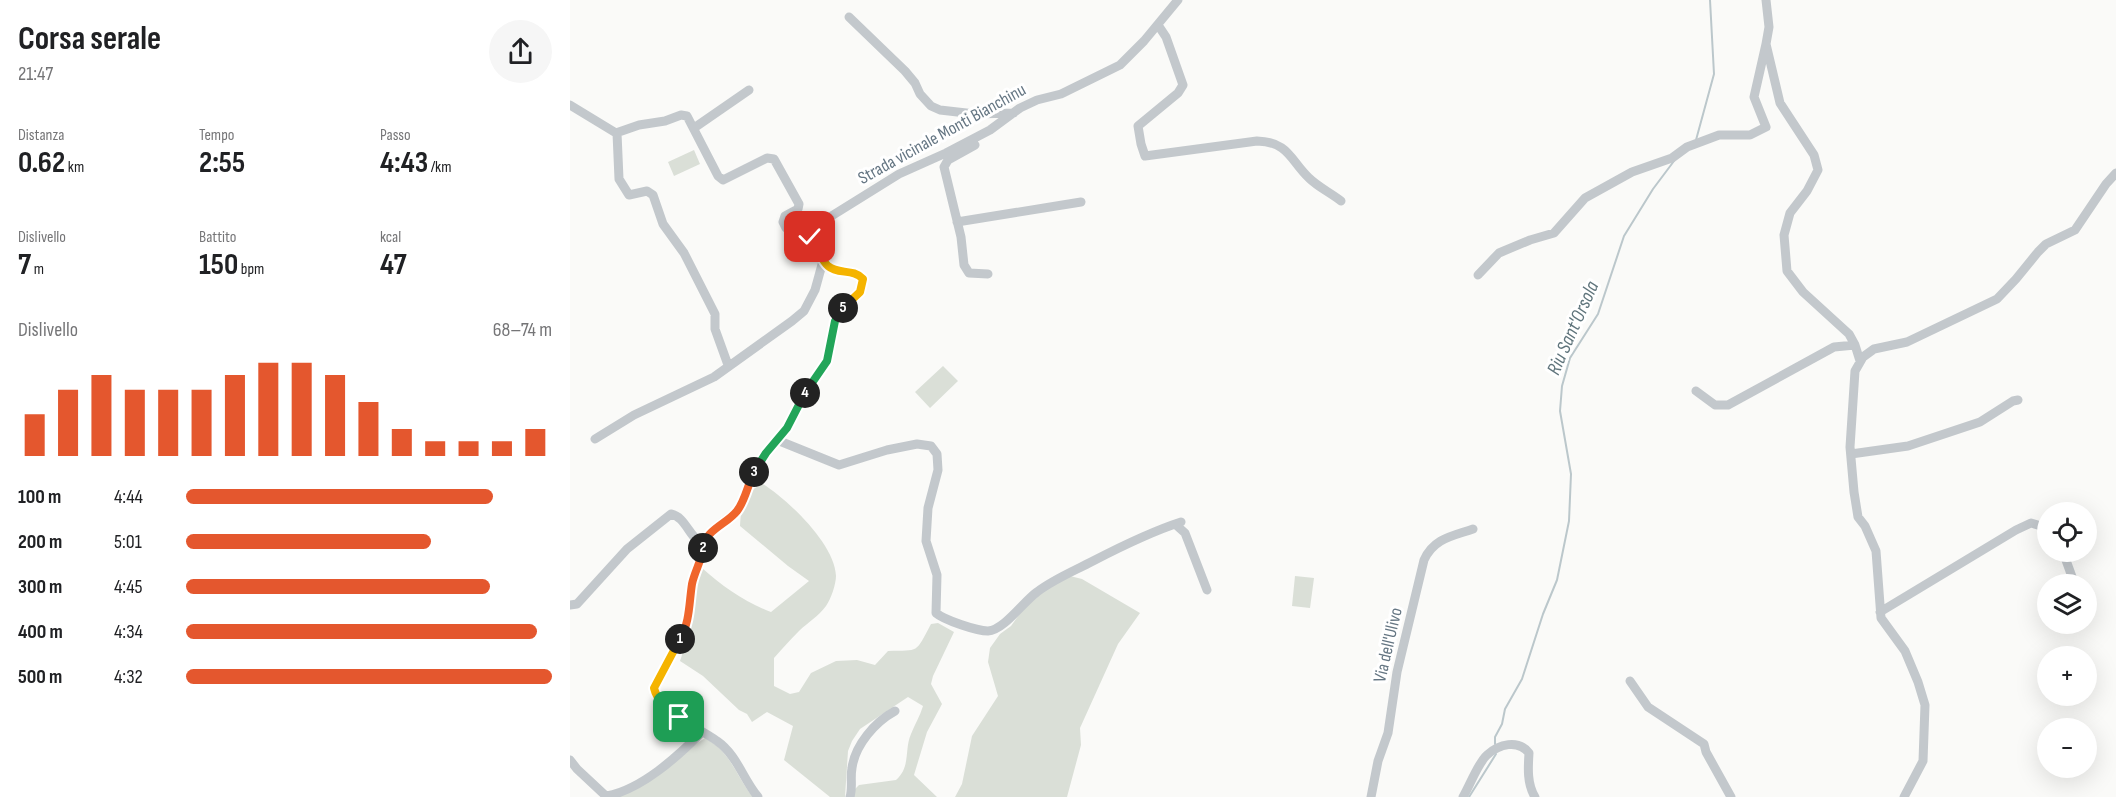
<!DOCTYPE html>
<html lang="it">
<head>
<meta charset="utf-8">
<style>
	:root { --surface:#fff; --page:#f6f6f6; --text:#202124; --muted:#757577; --accent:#e4572e }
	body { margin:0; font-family:"Sofia Sans Condensed",sans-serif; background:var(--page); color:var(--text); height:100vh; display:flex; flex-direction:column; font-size:22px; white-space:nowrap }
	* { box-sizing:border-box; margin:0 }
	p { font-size:20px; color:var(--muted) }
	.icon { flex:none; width:33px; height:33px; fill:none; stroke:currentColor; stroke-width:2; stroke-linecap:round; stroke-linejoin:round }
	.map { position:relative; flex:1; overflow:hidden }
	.panel { display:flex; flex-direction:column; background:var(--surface); width:570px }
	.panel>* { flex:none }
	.fabs { position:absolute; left:1467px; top:502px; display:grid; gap:12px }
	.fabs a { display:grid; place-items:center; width:60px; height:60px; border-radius:50%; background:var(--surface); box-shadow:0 6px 24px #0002; font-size:30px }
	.pin { position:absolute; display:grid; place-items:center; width:51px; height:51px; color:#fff; margin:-26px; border-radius:12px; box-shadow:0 3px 9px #0006 }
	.km { position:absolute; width:30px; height:30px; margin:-15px; border-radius:50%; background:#222; color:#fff; font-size:16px; line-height:30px; text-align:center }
	.round { display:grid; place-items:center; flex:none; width:63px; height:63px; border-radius:32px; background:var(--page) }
	.overview { display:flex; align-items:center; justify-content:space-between; height:102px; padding:0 18px }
	h1 { font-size:33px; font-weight:700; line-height:45px }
	.figures { display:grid; grid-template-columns:repeat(3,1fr); gap:9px; height:102px; padding:6px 18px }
	.figures div { display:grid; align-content:center }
	.figures b { font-size:30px; font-weight:700 }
	.figures small { font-size:16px; font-weight:400 }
	.figures p { font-size:16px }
	.chart { height:168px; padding:12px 18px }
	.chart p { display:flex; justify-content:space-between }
	.chart svg { width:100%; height:108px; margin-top:6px; stroke:var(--accent); stroke-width:6 }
	ul { padding:0 18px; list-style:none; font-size:20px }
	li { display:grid; grid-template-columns:96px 72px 1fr; align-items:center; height:45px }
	li i { height:15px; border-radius:8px; background:var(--accent) }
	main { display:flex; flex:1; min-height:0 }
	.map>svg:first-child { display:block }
</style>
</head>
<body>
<main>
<section class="panel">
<div class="overview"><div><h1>Corsa serale</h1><p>21:47</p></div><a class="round"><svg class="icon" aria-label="share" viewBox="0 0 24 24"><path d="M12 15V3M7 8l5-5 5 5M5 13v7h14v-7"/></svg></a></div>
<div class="figures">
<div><p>Distanza</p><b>0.62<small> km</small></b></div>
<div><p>Tempo</p><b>2:55</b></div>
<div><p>Passo</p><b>4:43<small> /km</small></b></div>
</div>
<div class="figures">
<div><p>Dislivello</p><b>7<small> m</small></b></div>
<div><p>Battito</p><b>150<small> bpm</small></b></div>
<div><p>kcal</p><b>47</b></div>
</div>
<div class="chart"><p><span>Dislivello</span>68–74 m</p>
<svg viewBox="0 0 160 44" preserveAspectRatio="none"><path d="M5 44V27M15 44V17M25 44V11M35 44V17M45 44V17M55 44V17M65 44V11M75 44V6M85 44V6M95 44V11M105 44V22M115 44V33M125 44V38M135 44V38M145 44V38M155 44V33"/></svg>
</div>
<ul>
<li><b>100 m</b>4:44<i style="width:84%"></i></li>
<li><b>200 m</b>5:01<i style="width:67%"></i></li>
<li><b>300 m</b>4:45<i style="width:83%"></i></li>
<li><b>400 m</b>4:34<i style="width:96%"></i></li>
<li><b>500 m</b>4:32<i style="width:100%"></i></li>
</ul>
</section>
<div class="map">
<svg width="1546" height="797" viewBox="0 0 1546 797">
	<rect width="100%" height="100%" fill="#fafaf8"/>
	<path fill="#dadfd7" d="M124 150 130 164 104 176 98 162Z
		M373 366 388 381 360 408 345 392Z
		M193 484C218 500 265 544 266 576 266 584 261 599 256 606 249 616 237 623 229 631 220 640 212 649 204 658V686L220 694 229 692 241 673 266 661 287 660 305 665 318 651C350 650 345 654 361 624L368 623 384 632 363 676 361 684 372 704 357 732 344 775 367 797H284L285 789 289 785 326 780C341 767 334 750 341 734 345 724 350 716 353 706L338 697 290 729 282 741 278 751 275 797H260L214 760 223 726 197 712 182 722 177 714 169 710 133 676 110 661C114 652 113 643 114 633 116 610 122 589 132 568 153 587 175 602 201 612L239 581 218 566 170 526C171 507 173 492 193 484Z
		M496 575 512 579 570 613 548 644 510 728 511 745 497 797H385L392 784 402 736 428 696 418 662 420 648 430 634 441 626 464 594Z
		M725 576 744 578 740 608 722 606Z
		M135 738C162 753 165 775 183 797H45Z"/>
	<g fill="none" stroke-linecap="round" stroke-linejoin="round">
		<path stroke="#bbc7cb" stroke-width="2" d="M1126 140 1144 74 1140 0
			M925 744V737L932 724 935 709 952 679 973 614 987 580 999 521 1001 474 990 411 992 386 1000 358 1028 314 1054 236 1083 189 1104 161
			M899 797 926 754"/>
		<path stroke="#c3c8cc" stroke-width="9" d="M1196 0 1199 27 1196 44 1210 103 1244 155 1248 170 1237 191 1220 213 1214 235 1217 271 1233 292 1279 334 1285 345 1290 361
			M279 17 335 71 345 83 350 94 361 106 370 110 405 114 444 113
			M588 25 596 37 613 85 608 93 568 126 571 144 575 156 687 141C719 142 720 160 739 178 748 187 761 193 771 201
			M0 105 46 133 69 125 95 121 111 115 117 116 148 176 153 180 197 158 204 159 229 204 228 209 215 216 213 222 216 228 240 237 258 266 264 270 285 273 293 279 290 292 275 304 269 313 265 321 257 361 242 382 217 428 190 462 167 511 146 527 133 544C119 538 116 517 101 514L57 549 7 604 0 605
			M124 128 179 90
			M47 133 49 179 59 195 77 191 83 195 93 224 114 253 145 314V329L158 365
			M405 145 378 160 374 167 391 237 394 265 399 273 418 274
			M387 222 511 202
			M236 235 239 230 329 174 376 153 420 130 450 108 467 100 491 94 550 65 574 41 608 0
			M908 275 929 253 960 240 984 233 1015 198 1062 172 1102 158 1117 147 1149 135H1180L1196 127 1184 97 1196 44
			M1126 391 1145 405H1158L1264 347 1285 345
			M25 439 64 415 144 377 222 321 234 311 245 290 253 261
			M207 440 269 465 317 450 347 444 361 446 367 454 368 470 358 508 356 541 367 575 366 613C374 620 407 631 418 631 434 630 453 602 467 592 484 579 504 571 523 561 552 546 580 532 611 522
			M1281 454 1338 446 1410 422 1443 401 1448 400
			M605 524 615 533 637 590
			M133 544C133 556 126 567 123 579 119 596 120 614 115 630 107 650 93 669 84 688 90 713 128 727 147 741 167 755 173 779 188 797
			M1493 552 1505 585
			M1310 612 1446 530 1461 523 1478 528
			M1060 681 1078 707 1134 744 1136 752 1161 797
			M0 760 7 769 37 797
			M37 796C72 789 107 757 132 732
			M280 797C283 788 280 778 282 768 285 745 305 722 325 711
			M801 797 808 761 818 733 827 672 854 560C864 538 883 536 903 529
			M893 797C900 785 908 763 917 755 929 744 948 739 959 753 958 768 957 784 965 797
			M1334 797 1353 761 1355 705 1348 682 1335 651 1311 618 1306 551 1295 526 1288 517 1284 492 1280 447 1285 371 1293 357 1304 349 1337 342 1427 299 1446 279 1468 252 1476 244 1505 230 1536 184 1546 173"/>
	</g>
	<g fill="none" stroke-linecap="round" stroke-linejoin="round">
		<g stroke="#fff" stroke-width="12">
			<path id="split-1" d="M109 717C99 710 87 701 84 688L110 639"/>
		</g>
		<g stroke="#fff" stroke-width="12">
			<path id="split-2" d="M110 639C120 622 119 603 122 584 124 573 133 557 133 548"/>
		</g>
		<g stroke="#fff" stroke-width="12">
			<path id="split-3" d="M133 548C135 530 157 524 167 511 175 501 178 484 184 472"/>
		</g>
		<g stroke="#fff" stroke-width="12">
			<path id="split-4" d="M184 472 196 453 217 428 235 393"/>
		</g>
		<g stroke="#fff" stroke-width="12">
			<path id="split-5" d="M235 393 257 361 265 321 273 308"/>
		</g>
		<g stroke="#fff" stroke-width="12">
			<path id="split-6" d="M240 237C245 244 252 261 258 266 268 275 283 268 293 279L290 292 273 308"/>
		</g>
		<use href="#split-1" stroke="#f5b400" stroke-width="8"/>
		<use href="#split-2" stroke="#f0652b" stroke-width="8"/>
		<use href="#split-3" stroke="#f0652b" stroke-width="8"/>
		<use href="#split-4" stroke="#22a559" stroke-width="8"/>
		<use href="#split-5" stroke="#22a559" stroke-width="8"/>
		<use href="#split-6" stroke="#f5b400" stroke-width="8"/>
	</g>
	<g text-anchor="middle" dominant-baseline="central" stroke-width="6" stroke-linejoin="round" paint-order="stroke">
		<g font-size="18" fill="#657683" stroke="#fff">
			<text transform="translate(372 134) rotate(-29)">Strada vicinale Monti Bianchinu</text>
			<text transform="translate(818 645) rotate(-77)">Via dell'Ulivo</text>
		</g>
		<g font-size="20" font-style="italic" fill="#60757c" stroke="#fff">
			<text transform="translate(1003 328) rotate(-66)">Riu Sant'Orsola</text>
		</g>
	</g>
</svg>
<div class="fabs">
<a><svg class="icon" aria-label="locate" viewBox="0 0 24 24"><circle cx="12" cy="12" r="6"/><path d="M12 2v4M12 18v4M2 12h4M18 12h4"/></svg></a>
<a><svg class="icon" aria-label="layers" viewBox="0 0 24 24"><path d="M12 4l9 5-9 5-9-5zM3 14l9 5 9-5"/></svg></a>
<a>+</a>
<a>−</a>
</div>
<div class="pin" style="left:109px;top:717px;background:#1e9e55"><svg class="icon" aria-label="arrive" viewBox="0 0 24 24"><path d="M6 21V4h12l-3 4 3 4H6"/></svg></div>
<div class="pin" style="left:240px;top:237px;background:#d93025"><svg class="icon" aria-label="check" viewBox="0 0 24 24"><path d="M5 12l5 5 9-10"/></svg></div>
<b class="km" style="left:110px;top:639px">1</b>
<b class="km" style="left:133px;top:548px">2</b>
<b class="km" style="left:184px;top:472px">3</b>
<b class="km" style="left:235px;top:393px">4</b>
<b class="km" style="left:273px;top:308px">5</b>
</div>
</main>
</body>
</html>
